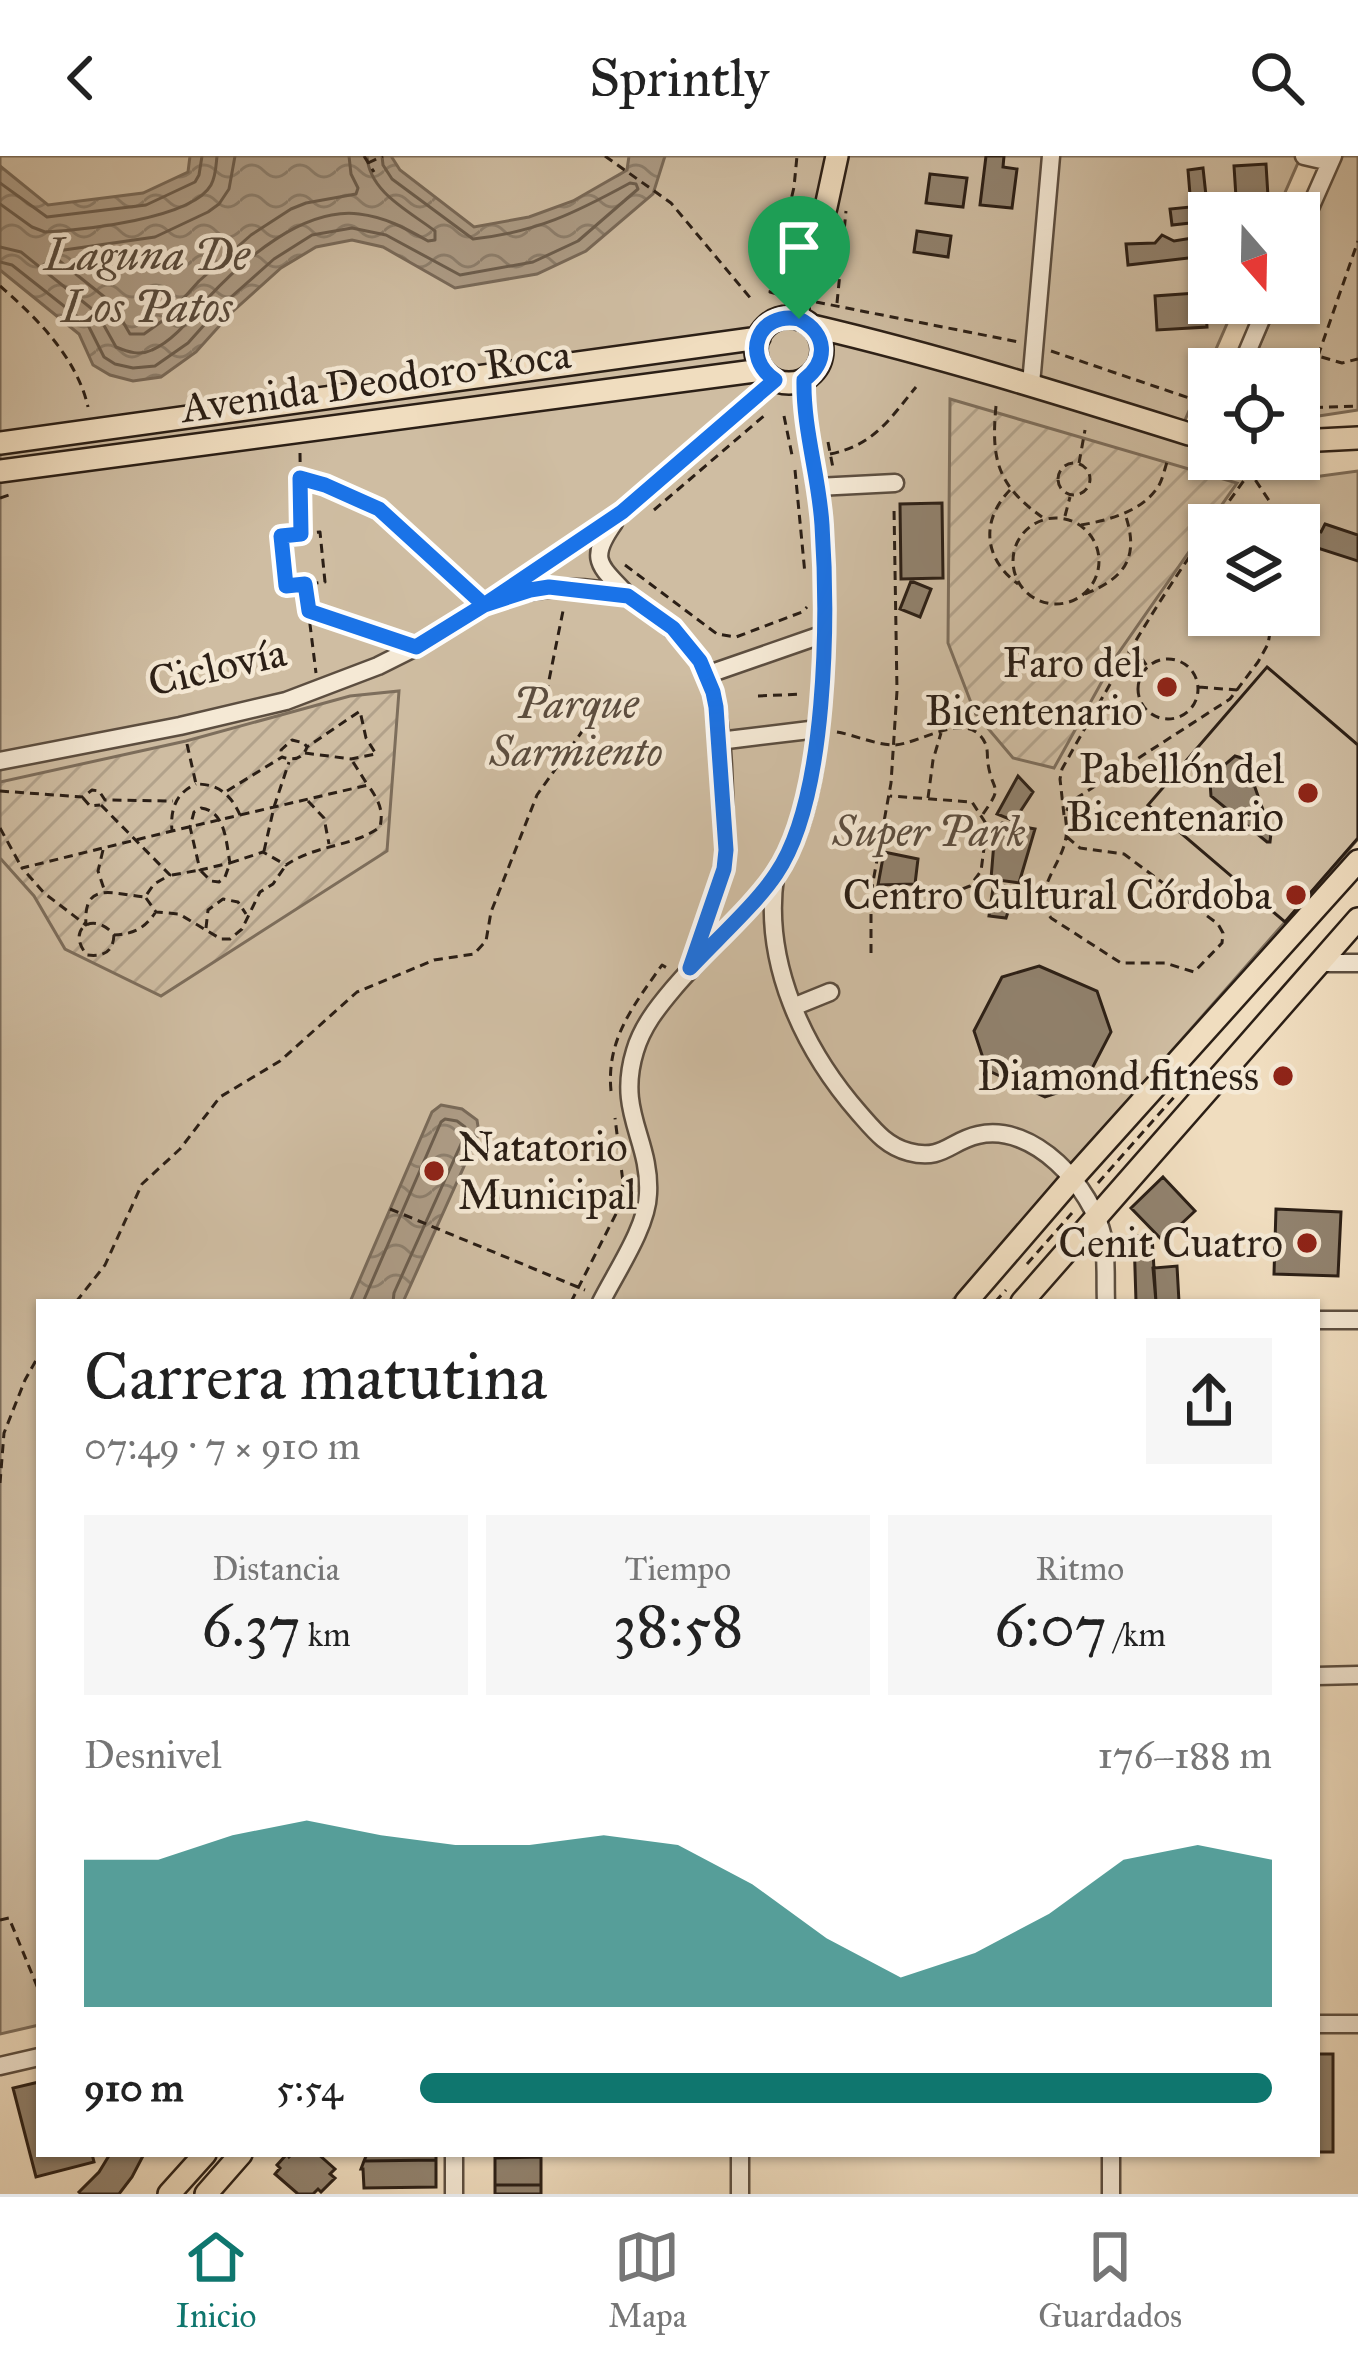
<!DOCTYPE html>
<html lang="es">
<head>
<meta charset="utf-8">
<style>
	:root { --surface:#fff; --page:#f6f6f6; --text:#222; --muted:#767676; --line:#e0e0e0; --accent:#0f766e }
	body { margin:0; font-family:"IM FELL Great Primer",serif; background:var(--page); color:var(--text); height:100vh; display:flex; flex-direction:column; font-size:45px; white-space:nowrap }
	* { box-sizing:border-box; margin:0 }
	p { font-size:39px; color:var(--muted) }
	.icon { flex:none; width:66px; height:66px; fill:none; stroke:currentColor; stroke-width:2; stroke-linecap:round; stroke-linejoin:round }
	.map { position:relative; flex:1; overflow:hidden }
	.drawer { position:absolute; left:36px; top:1143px; width:1284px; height:858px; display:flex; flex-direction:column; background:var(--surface); border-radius:0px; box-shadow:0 3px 9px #0004 }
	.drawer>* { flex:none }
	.needle { width:78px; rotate:160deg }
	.controls { position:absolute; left:1188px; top:36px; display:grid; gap:24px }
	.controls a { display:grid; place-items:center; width:132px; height:132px; border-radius:0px; background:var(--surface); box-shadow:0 3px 9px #0004; font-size:60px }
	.pin { position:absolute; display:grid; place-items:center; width:102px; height:102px; color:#fff; margin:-123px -51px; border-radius:50% 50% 50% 0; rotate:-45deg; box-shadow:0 0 12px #0007 }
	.pin .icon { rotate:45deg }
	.round { display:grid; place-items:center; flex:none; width:126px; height:126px; border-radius:0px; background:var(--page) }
	.headline { display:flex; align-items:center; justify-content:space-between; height:204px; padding:0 48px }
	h1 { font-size:66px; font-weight:600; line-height:90px }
	.metrics { display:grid; grid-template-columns:repeat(3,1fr); gap:18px; height:204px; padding:12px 48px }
	.metrics div { display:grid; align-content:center; border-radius:0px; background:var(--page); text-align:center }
	.metrics b { font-size:60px; font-weight:600 }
	.metrics small { font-size:33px; font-weight:400 }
	.metrics p { font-size:33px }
	.chart { height:336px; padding:24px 48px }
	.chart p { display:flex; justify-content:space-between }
	.chart svg { width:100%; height:216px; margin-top:12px; fill:var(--accent); opacity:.7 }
	ul { padding:0 48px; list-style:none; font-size:39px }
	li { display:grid; grid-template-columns:192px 144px 1fr; align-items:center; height:90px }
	li i { height:30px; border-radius:15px; background:var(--accent) }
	header { display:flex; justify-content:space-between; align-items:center; height:156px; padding:0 48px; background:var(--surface); font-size:54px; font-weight:600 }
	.menu { display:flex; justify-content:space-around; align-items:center; height:168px; border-top:3px solid var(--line); background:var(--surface); font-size:33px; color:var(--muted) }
	.menu a { display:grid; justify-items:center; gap:6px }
	.menu .selected { color:var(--accent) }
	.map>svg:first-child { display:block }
</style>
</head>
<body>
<header><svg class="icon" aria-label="back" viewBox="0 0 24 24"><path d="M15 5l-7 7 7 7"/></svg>Sprintly<svg class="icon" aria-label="search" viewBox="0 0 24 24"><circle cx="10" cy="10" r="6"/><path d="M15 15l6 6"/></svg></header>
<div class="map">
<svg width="1358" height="2038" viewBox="0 0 1358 2038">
	<defs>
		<pattern id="garden-furrows" width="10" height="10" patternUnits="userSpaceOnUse" patternTransform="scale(3)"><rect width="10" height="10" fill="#cfbda2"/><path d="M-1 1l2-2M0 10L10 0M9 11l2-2" fill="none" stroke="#b2a28b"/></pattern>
		<pattern id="water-waves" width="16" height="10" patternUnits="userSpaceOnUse" patternTransform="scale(3)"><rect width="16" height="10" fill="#ad9c86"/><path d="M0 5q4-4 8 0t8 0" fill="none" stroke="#8d7f6d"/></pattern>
	</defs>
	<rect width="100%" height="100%" fill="#f0ddbf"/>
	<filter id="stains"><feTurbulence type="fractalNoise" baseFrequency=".00167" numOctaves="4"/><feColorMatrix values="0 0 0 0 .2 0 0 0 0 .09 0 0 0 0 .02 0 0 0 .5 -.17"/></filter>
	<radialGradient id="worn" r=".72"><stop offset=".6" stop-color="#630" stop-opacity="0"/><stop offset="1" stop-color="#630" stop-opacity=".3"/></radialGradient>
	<path fill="#cfbda2" stroke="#7d6e5c" stroke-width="3" fill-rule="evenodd" d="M0 0H1301L1276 57H1209V147H1236L1179 278 1209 297V303H1220L1230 309 1306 322 1358 315V683L951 1146H39V1869L0 1878ZM1209 369H1299V459H1209Z
		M1341 0H1358V254L1299 263V213H1249L1278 147H1299V98Z"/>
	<path fill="url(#garden-furrows)" stroke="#7d6e5c" stroke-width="3" d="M950 243 1237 327 1115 502 1054 612 1013 602 975 557 948 487Z
		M399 535 387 695 161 840 65 793 34 740 0 702V626L186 585 350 540Z"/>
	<path fill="url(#water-waves)" stroke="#796a59" stroke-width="3" d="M190 0H391L400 14 474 71 529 61 573 45 627 14 629 0H665L653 38 586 95 537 118 455 132 383 91 352 84 316 91 281 112 231 157 196 196 161 221 133 225 110 219 93 209 79 178 0 114V10L48 49 143 37 188 16Z
		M441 949 462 953 477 964 479 977 403 1146H350L432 956Z"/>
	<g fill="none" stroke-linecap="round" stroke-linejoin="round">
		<path stroke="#6c5e4e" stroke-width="3" d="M235 0 229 33 219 48 208 56 155 81 57 95V103L112 147 130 178H144L165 163 199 125 251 79 291 53 306 47 356 38 358 32 351 18 349 0
			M0 27 47 61 146 49 195 26 199 19 202 0
			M0 48 32 71 45 76C82 74 192 63 211 29 216 20 216 9 217 0
			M0 91 21 96 97 157 116 191C128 196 140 200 152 194 175 184 191 161 207 143 242 105 303 51 359 58 385 61 405 72 428 85L435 84V75C409 55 369 36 367 0
			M0 106 12 109 88 169 104 201 115 208 133 212 155 210 188 187 222 149 274 103 312 79 352 72 386 79 460 119 533 106 578 85 638 33 636 28 630 27C575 57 537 76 473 83L392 23 383 9 382 0
			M363 1146 441 966 445 963 457 965 465 971 466 977 394 1137 393 1146"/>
	</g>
	<path fill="#91826e" stroke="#2b1f16" stroke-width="3" fill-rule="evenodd" d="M986 0H1004L1003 11 1017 13 1012 52 980 49Z
		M1266 8 1269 57H1237L1234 10Z
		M1203 12 1207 49 1228 47V57H1209V65L1172 69 1170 53 1191 51 1188 14Z
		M930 18 967 22 963 51 926 47Z
		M917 75 951 80 948 101 914 96Z
		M1162 79 1174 85 1205 80 1206 100 1128 109 1126 88 1155 87Z
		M1196 137 1200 148 1206 153 1207 171 1157 174 1155 140Z
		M942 347 943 422 901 423 900 348Z
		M1325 368 1358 379V405L1302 387 1307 371 1321 376Z
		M911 425 931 433 920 461 900 453Z
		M1267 511 1358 589V682L1285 766 1148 649ZM1235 600 1245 603 1271 677 1270 686H1267L1211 640 1210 626 1214 618Z
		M1267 511 1358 589V682L1285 766 1148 649Z
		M1018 620 1033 636 1014 665 997 658Z
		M1002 667 1035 673 1019 727 991 723 995 674Z
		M884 696 918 703 915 728 878 729Z
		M1005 730 1016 732 1006 762 989 760 993 732 1004 733Z
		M1039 810 1097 835 1111 876 1084 928 1045 941 987 914 974 875 1002 821Z
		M1163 1021 1195 1055 1163 1085 1131 1052Z
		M1276 1053 1341 1056 1338 1120 1274 1118Z
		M1134 1080H1152L1156 1146H1136Z
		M1177 1110 1179 1146H1156L1153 1112Z
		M1317 1898H1333V1996H1317Z
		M39 1926V1998H92L94 2006 36 2021 13 1932Z
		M110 1998H144L132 2021 119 2038H81L79 2036 99 2016Z
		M287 1998 289 2001 292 1998H318L335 2013 330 2018 335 2022 321 2036 318 2033 313 2038H298L275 2018 280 2012 277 2009Z
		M367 1998H436V2004L364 2005Z
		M541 2001V2029H495V2002Z
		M436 2004V2031L364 2032 363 2013H361L364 2005Z
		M495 2029H541V2038H495Z"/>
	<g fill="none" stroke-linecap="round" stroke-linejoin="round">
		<g stroke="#5c4e40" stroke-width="21">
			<path id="minor" d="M1304 0 1330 6
				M1299 77 1333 0
				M1240 213 1268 147
				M1031 228 1051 0
				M817 331 895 327
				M614 367C587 405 600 409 628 440
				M505 442C543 430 585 428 623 439 632 441 639 448 647 453 678 476 703 499 713 538 726 587 723 644 726 694L723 713 692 806
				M706 519 824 478
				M719 585 818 573
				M0 605 180 570 286 545 378 510 416 491 469 459 622 357 775 224
				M775 721C763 807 803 893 859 957 874 974 886 990 909 996 943 1005 950 985 978 979 1034 966 1092 1032 1103 1081 1107 1101 1105 1125 1106 1146
				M1319 807H1358
				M793 851 830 836
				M601 1146C616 1116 647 1071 648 1038 651 983 616 957 635 895 642 871 657 852 673 833 708 791 767 741 790 694 823 627 826 498 824 423 823 402 824 380 821 359 815 314 803 270 804 224
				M1317 1164H1358
				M1317 1520 1358 1519
				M1317 1868H1358
				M0 1910 39 1901
				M454 2038V1998
				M740 2038V1998
				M1111 2038V1998"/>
		</g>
		<g stroke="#2b1f16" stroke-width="26">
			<path id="major" d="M756 194a33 33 0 1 1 66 0a33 33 0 1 1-66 0Z
				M799 163 797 143 826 51 837 0
				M812 170C940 200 1064 239 1189 278L1209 280
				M1299 285 1358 282
				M0 287 759 182
				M0 315 762 214
				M966 1146 1073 1022 1358 705
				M1022 1146 1358 763
				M169 2038 205 1998
				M206 2038 241 1998"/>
		</g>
		<path stroke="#2b1f16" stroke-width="3" stroke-dasharray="9 6" stroke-linecap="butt" d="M364 0 374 16
			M605 0 671 47 752 144
			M368 7 383 0
			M0 130C37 162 77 202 88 251
			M777 138 770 136 794 31 797 0
			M816 146 1019 186
			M837 147 846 55
			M1051 195 1195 244 1209 246
			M1318 200 1358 85
			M1295 213 1318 200 1342 207 1358 203
			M996 250C991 303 997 329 1042 361
			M1299 252 1358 250
			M784 260 792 299
			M828 286 833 312
			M300 297 301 378 281 379 287 430 305 428 316 517
			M830 298C874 289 889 264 916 231
			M1079 307 1085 274
			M1058 323a16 16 0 1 1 32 0a16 16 0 1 1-32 0Z
			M795 314 805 418
			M301 323 379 353 470 435
			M1010 334C980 365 984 403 1018 428
			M0 342 9 339V336
			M654 354 765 259
			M1065 360 1070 341
			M1013 405a43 43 0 1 1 86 0a43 43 0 1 1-86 0Z
			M1081 369C1109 364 1141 356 1158 331 1163 323 1165 311 1168 303
			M1212 369 1250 316 1272 349 1274 369
			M302 378 320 376 325 426 307 428
			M625 409 717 478 736 481 802 456 807 451
			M1085 438C1125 422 1140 401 1125 358
			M310 456 392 483
			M1133 489 1147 510
			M1138 533a30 30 0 1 1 60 0a30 30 0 1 1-60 0Z
			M1199 531 1237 534
			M758 540 802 538
			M837 576C854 579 874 588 892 589 918 590 970 550 986 589 988 595 987 602 988 608 993 638 1004 628 983 658
			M187 588 196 628C219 628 231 639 240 659L172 675C170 653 176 637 196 628
			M305 597 351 603 376 598 366 582 360 555 307 591
			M353 606 367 628
			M0 635 83 641 92 634 99 635 105 644 173 645
			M227 635 282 601C293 605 303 603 307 591L304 587 292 584 281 594 282 601
			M83 642 90 650 100 649
			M928 642 933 604 941 577
			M308 645 324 662 329 688
			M101 649 170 719 154 728 145 741C112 738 83 724 86 769L44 737 22 712 172 675
			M201 652C226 655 226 687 230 707L200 714 190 671 194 656Z
			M1064 659 1060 623 1062 613C1108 531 1154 449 1209 373
			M0 672 22 712
			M1067 681 1080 692 1124 698 1218 768 1223 777 1222 787 1194 816 1165 807H1121L1051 762C1031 733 1062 710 1066 681 1069 664 1060 662 1072 645L1230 543 1258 506 1268 488 1273 459
			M103 694 98 715 105 736
			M264 695 274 651 289 606
			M172 719 200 714 211 725 219 726 225 721 230 707 263 696 286 709C317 688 353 691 380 671 384 653 378 644 368 629L240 659
			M873 737 954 736 970 730 981 715 986 677 985 666 972 646 890 640
			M146 742 156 756 179 758 221 783H230L242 773 260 736 273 728 286 709
			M206 772 208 754 223 743 238 746 246 758
			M114 779C113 796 104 801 87 799 65 773 94 754 114 779 133 778 144 773 155 757
			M871 797V737L891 627 897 535 894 352
			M611 935C606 883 634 849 662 809L667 812
			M1098 1027 1175 940
			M390 1053 585 1134
			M1027 1108 1072 1057
			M76 1146 105 1109 142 1028 180 993 220 941 280 905 357 836 434 804 474 798 486 785 491 756 537 639 593 560 556 544 547 534 563 455
			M571 1146 619 1052 623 1026 615 962
			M995 1146 1006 1134
			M0 1327 4 1277 25 1224 39 1199
			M0 1764 9 1762 39 1835"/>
		<use href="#minor" stroke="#f5e9d5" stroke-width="16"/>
		<use href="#major" stroke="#f0ddbf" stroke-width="21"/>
	</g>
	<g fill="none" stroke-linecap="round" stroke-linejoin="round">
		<g stroke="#fff" stroke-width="24">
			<path id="route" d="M799 163C757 155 741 201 775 224L622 356 484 449 416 491 309 455 305 428 286 430 281 380 301 378 300 322 325 329 379 353 484 449 530 434 549 431 628 440 673 472 700 505 713 536 716 551 726 694 724 713 690 812C716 784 756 748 776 718 828 642 828 460 822 369 819 320 803 273 804 224 829 205 827 177 799 163"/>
		</g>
		<use href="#route" stroke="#1a73e8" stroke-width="15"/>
	</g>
	<g fill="#8f2418" stroke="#f5e9d5" stroke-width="4.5">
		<circle cx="1167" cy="531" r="12"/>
		<circle cx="1308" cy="637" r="12"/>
		<circle cx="1296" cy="739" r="12"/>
		<circle cx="1283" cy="920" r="12"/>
		<circle cx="434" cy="1015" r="12"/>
		<circle cx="1307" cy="1087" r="12"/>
	</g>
	<g text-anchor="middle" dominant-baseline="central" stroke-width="9" stroke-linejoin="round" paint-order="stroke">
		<g font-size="42" fill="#2b1f16" stroke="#f5e9d5">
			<text transform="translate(376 225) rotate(-8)">Avenida Deodoro Roca</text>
			<text transform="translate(217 511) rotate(-13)">Ciclovía</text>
		</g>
		<g font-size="42" fill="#2b1f16" stroke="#f5e9d5" text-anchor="end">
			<text x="1143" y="507">Faro del<tspan x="1143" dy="48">Bicentenario</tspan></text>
			<text x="1284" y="613">Pabellón del<tspan x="1284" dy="48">Bicentenario</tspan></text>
			<text x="1272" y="739">Centro Cultural Córdoba</text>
			<text x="1259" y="920">Diamond fitness</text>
			<text x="458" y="991" text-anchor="start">Natatorio<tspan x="458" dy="48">Municipal</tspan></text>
			<text x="1283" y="1087">Cenit Cuatro</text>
		</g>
		<g font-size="42" font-style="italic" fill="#5c4e40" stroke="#f5e9d5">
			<text x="576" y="548">Parque<tspan x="576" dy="48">Sarmiento</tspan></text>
			<text x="929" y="676">Super Park</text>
		</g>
		<g font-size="45" font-style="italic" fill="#584b3d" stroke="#f5e9d5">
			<text x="147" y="98">Laguna De<tspan x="147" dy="52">Los Patos</tspan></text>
		</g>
	</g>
	<rect width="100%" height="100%" filter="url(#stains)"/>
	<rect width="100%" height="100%" fill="url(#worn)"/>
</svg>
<div class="controls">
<a><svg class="needle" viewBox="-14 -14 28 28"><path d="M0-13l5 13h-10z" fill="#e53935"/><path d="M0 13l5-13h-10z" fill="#767676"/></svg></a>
<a><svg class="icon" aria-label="locate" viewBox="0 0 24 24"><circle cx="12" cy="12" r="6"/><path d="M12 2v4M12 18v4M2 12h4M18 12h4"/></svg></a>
<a><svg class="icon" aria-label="layers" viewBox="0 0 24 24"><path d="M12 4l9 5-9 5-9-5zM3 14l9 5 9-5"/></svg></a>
</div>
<div class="pin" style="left:799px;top:163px;background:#1e9e55"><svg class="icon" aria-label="arrive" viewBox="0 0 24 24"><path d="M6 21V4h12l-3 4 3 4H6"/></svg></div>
<section class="drawer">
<div class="headline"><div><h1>Carrera matutina</h1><p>07:49 · 7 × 910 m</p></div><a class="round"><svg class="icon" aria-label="share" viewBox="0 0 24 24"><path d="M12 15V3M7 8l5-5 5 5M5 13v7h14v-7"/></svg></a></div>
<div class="metrics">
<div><p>Distancia</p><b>6.37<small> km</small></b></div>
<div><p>Tiempo</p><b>38:58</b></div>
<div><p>Ritmo</p><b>6:07<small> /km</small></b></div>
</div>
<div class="chart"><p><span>Desnivel</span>176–188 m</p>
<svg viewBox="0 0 160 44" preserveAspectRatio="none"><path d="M0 44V14L10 14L20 9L30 6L40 9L50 11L60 11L70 9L80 11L90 19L100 30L110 38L120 33L130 25L140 14L150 11L160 14V44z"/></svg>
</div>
<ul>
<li><b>910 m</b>5:54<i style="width:100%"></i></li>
</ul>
</section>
</div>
<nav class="menu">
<a class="selected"><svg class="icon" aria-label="home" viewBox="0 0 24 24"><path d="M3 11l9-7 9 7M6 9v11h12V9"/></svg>Inicio</a>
<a><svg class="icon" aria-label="map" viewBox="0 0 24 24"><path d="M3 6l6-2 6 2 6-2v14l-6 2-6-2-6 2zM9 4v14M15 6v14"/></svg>Mapa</a>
<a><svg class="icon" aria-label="saved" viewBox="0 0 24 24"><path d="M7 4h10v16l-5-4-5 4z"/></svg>Guardados</a>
</nav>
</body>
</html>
